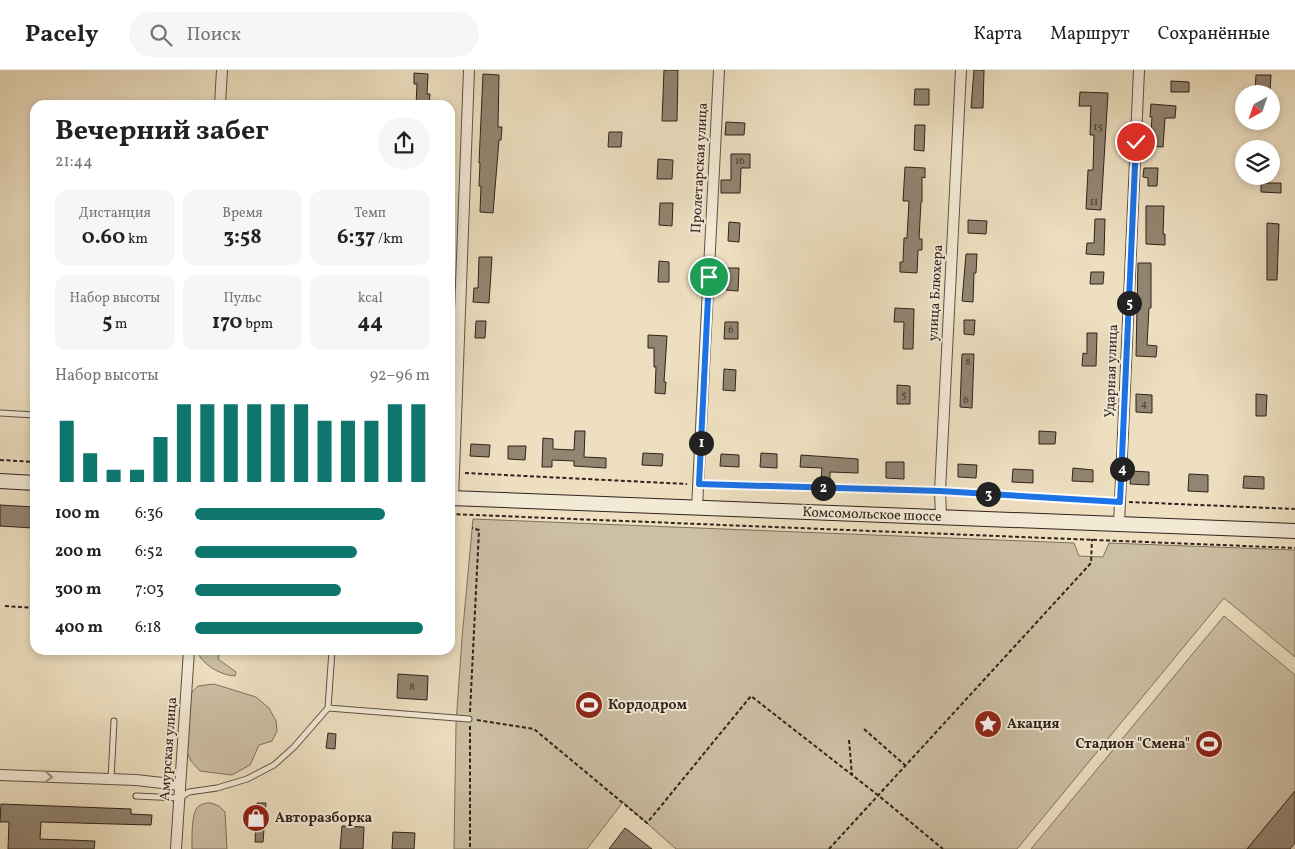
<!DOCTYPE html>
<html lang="ru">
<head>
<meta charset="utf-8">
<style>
	:root { --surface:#fff; --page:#f6f6f6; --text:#222; --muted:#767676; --line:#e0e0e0; --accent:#0f766e }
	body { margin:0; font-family:Vollkorn,serif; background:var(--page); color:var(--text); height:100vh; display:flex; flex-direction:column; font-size:19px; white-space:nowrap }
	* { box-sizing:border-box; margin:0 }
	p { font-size:16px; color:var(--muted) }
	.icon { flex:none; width:28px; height:28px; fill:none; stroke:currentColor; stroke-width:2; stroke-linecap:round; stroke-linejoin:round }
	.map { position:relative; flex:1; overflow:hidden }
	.sheet { position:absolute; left:30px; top:30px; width:425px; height:555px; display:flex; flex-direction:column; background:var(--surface); border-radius:15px; box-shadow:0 2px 8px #0003 }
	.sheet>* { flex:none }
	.needle { width:32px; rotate:220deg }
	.fabs { position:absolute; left:1235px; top:15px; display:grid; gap:10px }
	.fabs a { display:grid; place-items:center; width:45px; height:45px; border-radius:50%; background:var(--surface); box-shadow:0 2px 8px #0003; font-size:25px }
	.pin { position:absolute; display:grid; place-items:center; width:42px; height:42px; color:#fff; margin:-21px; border:2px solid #fff; border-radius:50%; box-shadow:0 1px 5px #0007 }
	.km { position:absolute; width:25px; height:25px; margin:-12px; border-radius:50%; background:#222; color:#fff; font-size:14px; line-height:25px; text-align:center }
	.round { display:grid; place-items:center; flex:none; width:52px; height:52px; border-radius:26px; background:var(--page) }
	.overview { display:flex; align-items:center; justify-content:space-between; height:85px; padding:0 25px }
	h1 { font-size:28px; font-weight:700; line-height:38px }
	.stats { display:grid; grid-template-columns:repeat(3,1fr); gap:8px; height:85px; padding:5px 25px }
	.stats div { display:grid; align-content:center; border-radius:12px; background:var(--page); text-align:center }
	.stats b { font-size:21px; font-weight:700 }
	.stats small { font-size:14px; font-weight:400 }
	.stats p { font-size:14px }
	.chart { height:140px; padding:10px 25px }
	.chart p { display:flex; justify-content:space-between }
	.chart svg { width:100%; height:90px; margin-top:5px; stroke:var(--accent); stroke-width:6 }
	ul { padding:0 25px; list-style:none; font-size:16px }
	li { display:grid; grid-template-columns:80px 60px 1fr; align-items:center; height:38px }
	li i { height:12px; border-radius:6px; background:var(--accent) }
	header { display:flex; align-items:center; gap:30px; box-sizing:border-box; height:70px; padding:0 25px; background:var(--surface); border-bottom:1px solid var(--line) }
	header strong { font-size:24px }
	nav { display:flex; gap:28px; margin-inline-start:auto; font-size:18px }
	.search { width:350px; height:45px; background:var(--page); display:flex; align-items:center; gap:12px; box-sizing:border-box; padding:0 18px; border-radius:28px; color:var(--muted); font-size:19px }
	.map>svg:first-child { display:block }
</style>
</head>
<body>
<header>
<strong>Pacely</strong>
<div class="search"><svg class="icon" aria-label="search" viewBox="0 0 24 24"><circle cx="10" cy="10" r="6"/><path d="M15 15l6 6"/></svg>Поиск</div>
<nav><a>Карта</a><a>Маршрут</a><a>Сохранённые</a></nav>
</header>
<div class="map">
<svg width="1295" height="779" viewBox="0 0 1295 779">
	<rect width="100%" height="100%" fill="#eddfc0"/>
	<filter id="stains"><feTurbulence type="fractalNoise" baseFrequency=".004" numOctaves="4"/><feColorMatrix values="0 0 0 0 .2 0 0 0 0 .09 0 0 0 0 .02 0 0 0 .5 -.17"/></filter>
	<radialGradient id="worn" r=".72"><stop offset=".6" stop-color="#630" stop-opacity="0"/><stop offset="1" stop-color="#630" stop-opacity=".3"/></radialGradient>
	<path fill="#cdbfa4" stroke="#7e7160" d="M473 449 1074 473 1079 486 1103 487 1109 473 1295 480V587L1224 528 1017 779H676L623 732 587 779H454L456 654 462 568Z
		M1224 546 1295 605V721L1247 779H1031Z
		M196 580H227L226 582 219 585 218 589 236 602 235 606C219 605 202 594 196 580Z
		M214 614 256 627 269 638 276 651 277 661 272 671 259 675 250 695 232 705 200 701 191 691 187 683 190 624 198 616Z
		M211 733 219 736 225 742 227 779H192C192 769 191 741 199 736 203 733 207 733 211 733Z"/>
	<path fill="#928571" stroke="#2f231c" d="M664 0H678L677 51H662Z
		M974 0H984L983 38H971Z
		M414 3 428 4 427 24H430L429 35H416L417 14H414Z
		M483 4 499 5 498 57H502L501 70H499L493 143 480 142 481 116H479L480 93H479Z
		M1256 5H1271L1270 21H1255Z
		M1171 11 1189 12V22H1171Z
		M915 19H929V35H914Z
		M1080 22 1108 23 1101 140 1086 139 1088 100H1093L1094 65H1090L1091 36H1079Z
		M1151 34 1176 36 1175 48H1165L1163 77 1150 76 1152 47H1150Z
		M726 52 745 53 744 65H725Z
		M915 55H925L924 81 914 80Z
		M609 62H622L621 77H608Z
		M731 84H750V98H741L740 123H721V110H731Z
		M658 89 673 90 672 109H657Z
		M905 97 925 98V108L922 107V132H921L919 169H922V180H918L917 203 900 202V192H903L904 168H907L909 131H903Z
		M1144 98H1158L1157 116H1148V108L1143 107Z
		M1261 113H1281V123L1261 122Z
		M660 133H673L672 156 659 155Z
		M1146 136H1164L1163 164H1165V175L1146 174Z
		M1095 149H1105L1104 185 1086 184 1087 173H1094Z
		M968 150 987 151 986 164 968 163Z
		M729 152 740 153 739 172 728 171Z
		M1267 153 1279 154 1277 210H1267Z
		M966 184H977L976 203H974L973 232 962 231Z
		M479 187H492L489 233 473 232 474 218H478Z
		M659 191 669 192V212H658Z
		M1138 193H1151V238H1149L1147 275 1157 276 1156 287 1136 286Z
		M727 198H739L738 221 726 220Z
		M1091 202H1104L1103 214H1090Z
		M895 238 914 239 913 279H903L904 252H894Z
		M964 250H975L974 265 964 264Z
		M476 251H486L485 268H475Z
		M725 252H738V269H724Z
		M1087 263H1097L1096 296H1082L1083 283 1087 284Z
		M648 265 667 266 664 312H666L665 324 655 323 656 297H654V278H648Z
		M962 284H974L972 338 960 337Z
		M724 299 736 300 735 321 723 320Z
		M897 315 910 316V334H897Z
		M1136 324 1152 325V343L1136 342Z
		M1256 324 1267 325 1266 346H1256Z
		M575 361H585L584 387 606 388V398L574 396V391L552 390V397H542L543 368 553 369V379L574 380Z
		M1039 361 1056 362 1055 374H1039Z
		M471 374 490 375 489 387 470 386Z
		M508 376H526L525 390 508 389Z
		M643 383 663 384 662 396 642 395Z
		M761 383 777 384V398L760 397Z
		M721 384 739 385V397L720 396Z
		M801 385 858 389V403L830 402V409H821L822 398 800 397Z
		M886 392H904V409L886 408Z
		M958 394 977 395 976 408 958 407Z
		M1073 398 1093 400V412L1072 411Z
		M1013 399 1033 400V413L1012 412Z
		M1131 401 1149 402V415L1130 414Z
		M1189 404 1208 405V422L1188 421Z
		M1244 406 1264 407V419L1243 418Z
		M0 435 35 437 33 458 0 456Z
		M398 604 428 606 427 630 397 628Z
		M328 663 336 664 335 679 326 678Z
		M1295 721V773L1290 779H1247Z
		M257 733H266L263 772H255Z
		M1 734 131 739V744L152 745 151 755 41 752 40 769 95 771 94 779H8L9 752H0Z
		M342 756 364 757 363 779H340Z
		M625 758 652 779H609Z
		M393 762 415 763 414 779H392Z"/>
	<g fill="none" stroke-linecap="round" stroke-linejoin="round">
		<g stroke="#5e5245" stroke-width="7">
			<path id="service" d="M0 343 35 345
				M328 638 469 649
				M111 709 114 651
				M136 726 179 728 189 722 217 718 247 709 274 695 294 677 328 638 332 580"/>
		</g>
		<g stroke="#5e5245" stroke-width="12">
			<path id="minor" d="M220 35 222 0
				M453 428 469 0
				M697 438 719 0
				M941 447 940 421 961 0
				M1119 454 1139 0
				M0 705 136 710 180 715
				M176 779 189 580"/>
		</g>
		<g stroke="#2f231c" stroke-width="16">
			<path id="secondary" d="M0 411 35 413
				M450 428 1295 461"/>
		</g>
		<path stroke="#2f231c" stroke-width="2" stroke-dasharray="4 2.5" stroke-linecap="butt" d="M0 390 35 392
			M465 403 687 414
			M710 415 930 421
			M949 421 1109 431
			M1129 432 1295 439
			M450 444 1295 478
			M5 536 35 538
			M470 642 479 460 472 458
			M477 650 534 659 647 753 751 626 879 726 943 779
			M470 656V779
			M864 659 906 696
			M849 670 852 705
			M829 779 1091 493 1092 469"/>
		<use href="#service" stroke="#f3ead6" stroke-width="5"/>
		<use href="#minor" stroke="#f3ead6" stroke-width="10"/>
		<use href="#secondary" stroke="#f3ead6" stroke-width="14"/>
	</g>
	<defs><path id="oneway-chevron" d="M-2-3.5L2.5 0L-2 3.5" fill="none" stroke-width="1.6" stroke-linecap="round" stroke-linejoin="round" transform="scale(1.25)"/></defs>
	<use stroke="#9b9082" href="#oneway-chevron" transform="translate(49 707) rotate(2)"/>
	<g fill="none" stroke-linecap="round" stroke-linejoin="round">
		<g stroke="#fff" stroke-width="10">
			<path id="route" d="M709 207 699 414 940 421 1120 432 1136 72"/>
		</g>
		<use href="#route" stroke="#1a73e8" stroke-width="6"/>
	</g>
	<defs>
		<g id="stadium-disc" transform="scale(1.4375)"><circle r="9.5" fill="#8f2418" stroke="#f3ead6"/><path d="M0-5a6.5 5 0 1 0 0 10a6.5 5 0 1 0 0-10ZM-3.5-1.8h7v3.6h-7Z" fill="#fff"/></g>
		<g id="sight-disc" transform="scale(1.4375)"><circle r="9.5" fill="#8f2418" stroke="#f3ead6"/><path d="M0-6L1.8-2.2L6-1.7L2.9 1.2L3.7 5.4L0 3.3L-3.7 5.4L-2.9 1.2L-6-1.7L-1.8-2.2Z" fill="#fff"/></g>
		<g id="shop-disc" transform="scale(1.4375)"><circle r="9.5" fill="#8f2418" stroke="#f3ead6"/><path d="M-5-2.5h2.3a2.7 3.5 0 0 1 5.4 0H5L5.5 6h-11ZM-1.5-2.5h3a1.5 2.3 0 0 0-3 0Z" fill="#fff"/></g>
	</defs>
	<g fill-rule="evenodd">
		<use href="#stadium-disc" x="589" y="635"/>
		<use href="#sight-disc" x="988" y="654"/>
		<use href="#stadium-disc" x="1209" y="674"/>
		<use href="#shop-disc" x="256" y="748"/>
	</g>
	<g text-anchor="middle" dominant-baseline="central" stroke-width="4" stroke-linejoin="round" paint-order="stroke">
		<g font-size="11" fill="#483c31">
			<text x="1098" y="57">15</text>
			<text x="740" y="91">16</text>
			<text x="1094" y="132">11</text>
			<text x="731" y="260">6</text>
			<text x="968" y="292">8</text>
			<text x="904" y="325">5</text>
			<text x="966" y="330">6</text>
			<text x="1144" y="334">4</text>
			<text x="412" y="617">8</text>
		</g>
		<g font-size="14" fill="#2f231c" stroke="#f3ead6">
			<text transform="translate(700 98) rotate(-87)">Пролетарская улица</text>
			<text transform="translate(936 223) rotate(-87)">улица Блюхера</text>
			<text transform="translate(1112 301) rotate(-88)">Ударная улица</text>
			<text transform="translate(872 445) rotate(2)">Комсомольское шоссе</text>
			<text transform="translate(169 679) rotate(-86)">Амурская улица</text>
		</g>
		<g font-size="14" font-weight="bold" fill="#2f231c" stroke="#f3ead6" text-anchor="start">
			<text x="608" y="635">Кордодром</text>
			<text x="1007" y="654">Акация</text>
			<text x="1190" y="674" text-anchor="end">Стадион "Смена"</text>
			<text x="275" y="748">Авторазборка</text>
		</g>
	</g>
	<rect width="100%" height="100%" filter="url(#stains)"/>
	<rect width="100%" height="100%" fill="url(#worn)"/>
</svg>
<div class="fabs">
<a><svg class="needle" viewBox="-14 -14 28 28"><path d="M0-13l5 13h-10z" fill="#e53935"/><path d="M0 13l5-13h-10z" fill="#767676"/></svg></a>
<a><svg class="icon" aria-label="layers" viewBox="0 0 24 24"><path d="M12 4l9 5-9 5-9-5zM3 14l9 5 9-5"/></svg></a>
</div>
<div class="pin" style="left:709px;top:207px;background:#1e9e55"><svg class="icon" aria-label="arrive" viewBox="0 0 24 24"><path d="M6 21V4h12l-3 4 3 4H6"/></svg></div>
<div class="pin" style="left:1136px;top:72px;background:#d93025"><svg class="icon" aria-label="check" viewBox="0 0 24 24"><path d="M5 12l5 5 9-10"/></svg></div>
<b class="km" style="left:701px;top:373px">1</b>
<b class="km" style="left:823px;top:418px">2</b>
<b class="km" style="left:988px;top:424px">3</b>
<b class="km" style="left:1122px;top:399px">4</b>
<b class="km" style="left:1129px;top:233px">5</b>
<section class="sheet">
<div class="overview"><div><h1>Вечерний забег</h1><p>21:44</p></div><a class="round"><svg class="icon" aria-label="share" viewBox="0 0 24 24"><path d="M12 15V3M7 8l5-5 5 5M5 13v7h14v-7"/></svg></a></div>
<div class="stats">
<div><p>Дистанция</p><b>0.60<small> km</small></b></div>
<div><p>Время</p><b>3:58</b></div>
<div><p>Темп</p><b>6:37<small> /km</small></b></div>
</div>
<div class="stats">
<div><p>Набор высоты</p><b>5<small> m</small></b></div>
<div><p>Пульс</p><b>170<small> bpm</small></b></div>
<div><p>kcal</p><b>44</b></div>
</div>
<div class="chart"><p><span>Набор высоты</span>92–96 m</p>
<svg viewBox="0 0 160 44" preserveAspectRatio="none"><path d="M5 44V14M15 44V30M25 44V38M35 44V38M45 44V22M55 44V6M65 44V6M75 44V6M85 44V6M95 44V6M105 44V6M115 44V14M125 44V14M135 44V14M145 44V6M155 44V6"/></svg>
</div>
<ul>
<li><b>100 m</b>6:36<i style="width:81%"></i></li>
<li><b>200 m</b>6:52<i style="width:69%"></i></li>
<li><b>300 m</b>7:03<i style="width:62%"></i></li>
<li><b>400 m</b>6:18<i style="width:97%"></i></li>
</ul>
</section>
</div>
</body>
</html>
